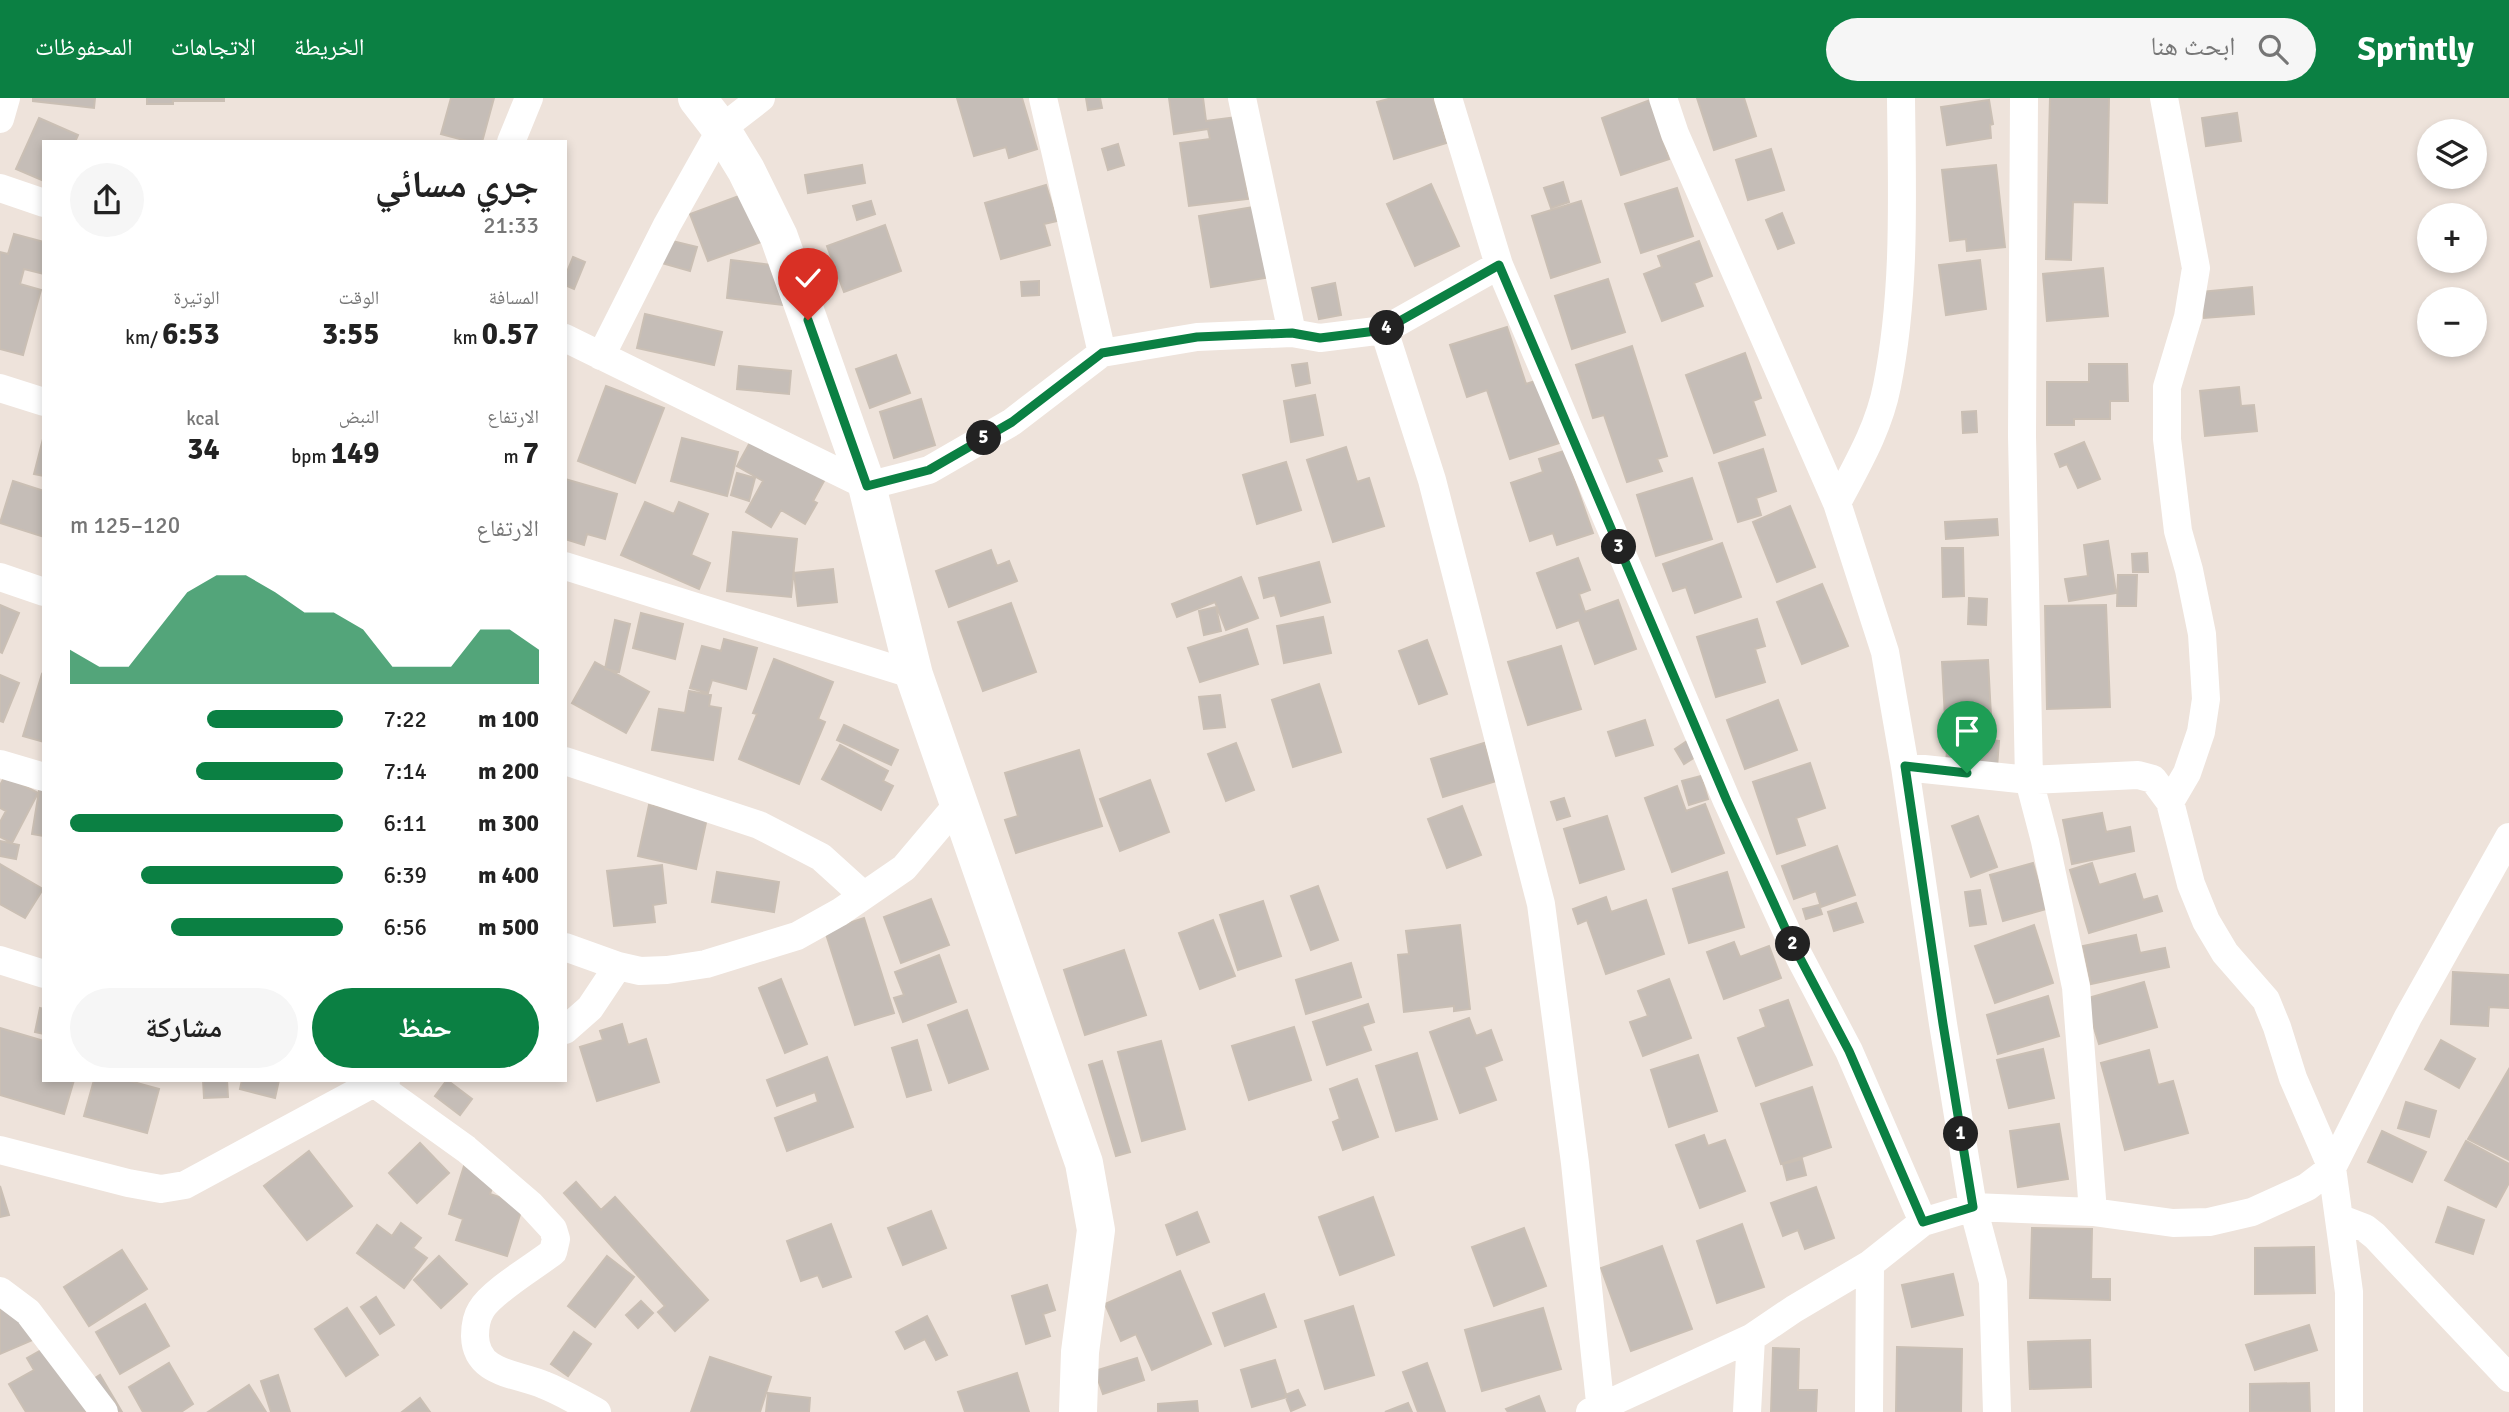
<!DOCTYPE html>
<html lang="ar">
<head>
<meta charset="utf-8">
<style>
	:root { --surface:#fff; --page:#f6f6f6; --text:#222; --muted:#767676; --accent:#0b8043 }
	body { margin:0; font-family:Signika,"Noto Naskh Arabic",sans-serif; background:var(--page); color:var(--text); direction:rtl; height:100vh; display:flex; flex-direction:column; font-size:26px; white-space:nowrap }
	* { box-sizing:border-box; margin:0 }
	p { font-size:23px; color:var(--muted) }
	.icon { flex:none; width:38px; height:38px; fill:none; stroke:currentColor; stroke-width:2; stroke-linecap:round; stroke-linejoin:round }
	.map { position:relative; flex:1; overflow:hidden; direction:ltr }
	.panel { position:absolute; left:42px; top:42px; width:525px; height:942px; display:flex; flex-direction:column; background:var(--surface); border-radius:0px; box-shadow:0 4px 10px #0003; direction:rtl }
	.panel>* { flex:none }
	.buttons { position:absolute; left:2417px; top:21px; display:grid; gap:14px }
	.buttons a { display:grid; place-items:center; width:70px; height:70px; border-radius:50%; background:var(--surface); box-shadow:0 4px 10px #0003; font-size:35px }
	.pin { position:absolute; display:grid; place-items:center; width:60px; height:60px; color:#fff; margin:-72px -30px; border-radius:50% 50% 50% 0; rotate:-45deg; box-shadow:0 0 7px #0007 }
	.pin .icon { rotate:45deg }
	.km { position:absolute; width:35px; height:35px; margin:-18px; border-radius:50%; background:#222; color:#fff; font-size:19px; line-height:35px; text-align:center }
	.round { display:grid; place-items:center; flex:none; width:74px; height:74px; border-radius:37px; background:var(--page) }
	.summary { display:flex; align-items:center; justify-content:space-between; height:119px; padding:0 28px }
	h1 { font-size:38px; font-weight:800; line-height:52px }
	.stats { display:grid; grid-template-columns:repeat(3,1fr); gap:10px; height:119px; padding:7px 28px }
	.stats div { display:grid; align-content:center }
	.stats b { font-size:30px; font-weight:800 }
	.stats small { font-size:19px; font-weight:400 }
	.stats p { font-size:19px }
	.chart { height:196px; padding:14px 28px }
	.chart p { display:flex; justify-content:space-between }
	.chart svg { width:100%; height:126px; margin-top:7px; fill:var(--accent); opacity:.7 }
	.primary-button { display:flex; gap:14px; margin-top:auto; padding:14px 28px }
	.primary-button a { flex:1; height:80px; border-radius:42px; background:var(--accent); color:#fff; font-size:28px; font-weight:800; line-height:80px; text-align:center }
	.primary-button a+a { background:var(--page); color:var(--text) }
	ul { padding:0 28px; list-style:none; font-size:23px }
	li { display:grid; grid-template-columns:112px 84px 1fr; align-items:center; height:52px }
	li i { height:18px; border-radius:9px; background:var(--accent) }
	header { display:flex; align-items:center; gap:42px; box-sizing:border-box; height:98px; padding:0 35px; background:var(--accent); color:#fff }
	header strong { font-size:33px }
	nav { display:flex; gap:38px; margin-inline-start:auto; font-size:24px }
	.search { width:490px; height:63px; background:var(--page); display:flex; align-items:center; gap:18px; box-sizing:border-box; padding:0 24px; border-radius:38px; color:var(--muted); font-size:26px }
	.map>svg:first-child { display:block }
</style>
</head>
<body>
<header>
<strong>Sprintly</strong>
<div class="search"><svg class="icon" aria-label="search" viewBox="0 0 24 24"><circle cx="10" cy="10" r="6"/><path d="M15 15l6 6"/></svg>ابحث هنا</div>
<nav><a>الخريطة</a><a>الاتجاهات</a><a>المحفوظات</a></nav>
</header>
<div class="map">
<svg width="2509" height="1314" viewBox="0 0 2509 1314">
	<rect width="100%" height="100%" fill="#eee3db"/>
	<path fill="#c5bdb7" stroke="#cabfb4" stroke-width="2" d="M33 0H95L94 10 33 3Z
		M147 0H224V3H173V6H147Z
		M451 0H494L482 44H471L441 36Z
		M957 0H1022L1037 51 1009 60 1006 49 974 58Z
		M1086 0H1100L1102 10 1088 12Z
		M1169 0H1203L1206 23 1236 19 1248 101 1189 108 1180 45 1210 41 1208 31 1174 36Z
		M1392 0H1433L1446 45 1394 61 1377 4Z
		M1697 0H1744L1756 38 1714 52Z
		M2050 0H2109L2107 105 2073 104 2071 162 2046 161Z
		M1650 2 1669 61 1621 77 1602 20Z
		M1989 2 1993 26 1990 27 1991 40 1947 47 1941 9Z
		M2237 15 2241 43 2206 48 2202 20Z
		M39 20 78 37 75 44H44V83L16 71Z
		M1118 46 1124 67 1108 72 1102 51Z
		M1771 51 1784 92 1748 102 1736 62Z
		M862 67 865 85 808 95 805 77Z
		M1996 67 2005 149 1967 153 1966 141 1950 143 1942 72Z
		M1563 84 1569 104 1551 110 1544 90Z
		M1431 86 1459 148 1415 168 1387 106Z
		M1046 87 1057 123 1044 126 1050 147 1001 161 985 105Z
		M1677 90 1693 138 1641 155 1625 106Z
		M755 92 772 140 708 163 690 116Z
		M871 103 875 116 857 122 853 108Z
		M1581 103 1600 164 1551 180 1532 118Z
		M1254 109 1271 179 1211 189 1199 118Z
		M1782 115 1794 145 1778 151 1766 122Z
		M885 127 901 173 844 194 827 148Z
		M14 136 44 144V176L24 171 20 186 41 192 23 257 0 251V154L8 156Z
		M668 142 697 149 690 173 662 165Z
		M1699 143 1712 178 1694 185 1703 208 1662 223 1644 176 1662 169 1658 158Z
		M573 159 585 164 574 191 565 187V179Z
		M731 162 795 170 791 208 727 200Z
		M1980 162 1986 211 1946 217 1939 167Z
		M2103 170 2108 218 2047 223 2043 176Z
		M1608 181 1625 234 1572 251 1555 198Z
		M1039 183V197L1022 198 1021 184Z
		M1335 185 1341 217 1319 221 1312 190Z
		M2252 189 2254 216 2204 220 2201 194Z
		M645 216 722 234 714 267 637 250Z
		M1507 229 1526 286 1538 282 1559 345 1510 361 1487 292 1467 299 1450 247Z
		M1632 248 1667 358 1657 361 1662 373 1627 384 1604 317 1593 320 1576 267Z
		M1745 255 1761 300 1753 303 1765 337 1714 355 1686 277Z
		M896 257 910 295 870 310 856 271Z
		M1307 265 1310 285 1296 288 1292 267Z
		M2089 266H2127L2128 303H2110V321H2074V327H2047V284H2089Z
		M739 268 791 273 789 296 737 291Z
		M606 288 664 310 635 385 578 363Z
		M2239 289 2241 308 2254 307 2257 333 2205 338 2200 293Z
		M1315 297 1323 337 1291 344 1284 303Z
		M921 301 935 347 894 360 880 314Z
		M1976 313 1977 334 1963 335 1962 314Z
		M44 337V378L34 376Z
		M753 339 825 381 813 403 817 405 805 426 781 412 771 429 746 414 763 383 737 368Z
		M682 340 738 354 727 398 671 383Z
		M2084 344 2100 381 2078 390 2067 366 2060 369 2055 356Z
		M1346 349 1357 384 1369 380 1384 428 1333 444 1307 362Z
		M1763 351 1776 393 1756 400 1761 417 1738 424 1719 365Z
		M1564 353 1593 435 1557 447 1553 435 1530 443 1511 385 1543 374 1539 361Z
		M1286 364 1301 412 1257 426 1243 377Z
		M737 375 755 380 749 403 731 397Z
		M1692 380 1712 441 1656 458 1637 397Z
		M565 381 617 396 605 441 587 436 584 447 565 441Z
		M13 383 44 393V439L0 425Z
		M645 404 674 416 679 404 708 416 691 457 710 465 699 491 621 457Z
		M1790 408 1815 469 1777 484 1753 424Z
		M1997 421 1998 437 1946 441 1945 424Z
		M733 434 797 441 791 499 727 493Z
		M2108 443 2116 495 2069 503 2065 481 2088 478 2084 447Z
		M1722 445 1741 499 1695 515 1686 489 1673 493 1663 466Z
		M1942 450H1963L1964 498 1943 499Z
		M991 452 997 468 1009 463 1017 483 949 509 936 473Z
		M2147 455 2148 474H2133L2132 456Z
		M1578 460 1590 492 1579 496 1585 514 1618 502 1636 551 1595 566 1579 522 1557 530 1537 475Z
		M1319 464 1330 504 1281 518 1275 497 1264 500 1259 480Z
		M833 471 837 504 798 508 794 475Z
		M2118 477H2137L2136 508H2117Z
		M1241 479 1258 520 1226 532 1215 504 1177 519 1172 506Z
		M1822 486 1848 548 1802 566 1777 504Z
		M1969 500 1987 501 1986 527 1968 526Z
		M1011 505 1036 574 983 593 958 524Z
		M0 507 19 515 2 555 0 554Z
		M2106 507 2110 609 2047 611 2045 508Z
		M1216 509 1221 533 1204 537 1199 513Z
		M641 515 683 526 675 561 633 550Z
		M1323 519 1331 555 1284 565 1277 528Z
		M1757 521 1765 548 1755 551 1765 584 1716 599 1697 539Z
		M615 522 630 526 619 574 605 571Z
		M1247 531 1258 566 1200 584 1188 550Z
		M724 541 757 550 746 591 712 582 708 595 690 590 702 548 721 553Z
		M1427 542 1447 596 1419 606 1399 553Z
		M1561 548 1581 611 1528 627 1508 564Z
		M774 561 833 584 818 621 825 624 799 686 739 661 757 616 753 615Z
		M1988 562 1991 618 1945 620 1942 564Z
		M595 564 649 594 626 635 572 605Z
		M42 576 44 577V644L23 638Z
		M0 577 19 585 3 624 0 623Z
		M1319 586 1341 654 1293 669 1272 602Z
		M689 593 711 597 709 608 721 610 713 662 652 652 659 611 685 615Z
		M1220 597 1225 629 1204 631 1199 599Z
		M1778 602 1797 652 1745 671 1727 622Z
		M1645 622 1653 647 1616 658 1608 634Z
		M844 627 898 652 891 667 837 642Z
		M1696 637 1705 653 1684 666 1675 651Z
		M1948 639 1999 643 1997 670 1946 666Z
		M1236 645 1254 692 1226 703 1208 656Z
		M1484 645 1496 683 1443 699 1431 661Z
		M840 647 888 673 883 683 893 688 881 712 822 681Z
		M1079 652 1102 728 1016 755 1005 722 1018 718 1005 675Z
		M1810 665 1825 710 1796 720 1805 747 1777 756 1753 684Z
		M5 678 38 695 12 745 0 739V724L6 713 0 710V687Z
		M1701 678 1708 701 1689 707 1682 683Z
		M1150 682 1169 734 1120 753 1100 701Z
		M40 687H44V738L32 736Z
		M1677 688 1686 713 1705 706 1724 755 1672 774 1645 700Z
		M1564 700 1570 718 1557 722 1551 704Z
		M649 707 707 720 696 771 638 758Z
		M1462 708 1481 757 1447 770 1428 721Z
		M2102 715 2106 734 2130 729 2134 753 2072 766 2063 722Z
		M1607 718 1624 771 1580 785 1564 731Z
		M1978 718 1997 769 1971 779 1952 728Z
		M0 743 19 747 16 761 0 758Z
		M1837 748 1855 797 1821 809 1816 793 1794 801 1782 768Z
		M2033 765 2046 811 2003 823 1990 777Z
		M2092 765 2099 787 2135 776 2143 802 2157 798 2162 813 2089 835 2070 772Z
		M0 766 43 791 25 820 0 806Z
		M662 767 666 805 653 807 655 824 614 828 607 773Z
		M717 774 779 784 774 814 712 804Z
		M1727 774 1744 829 1689 845 1673 791Z
		M1318 788 1338 842 1311 852 1291 798Z
		M1980 792 1986 826 1970 828 1965 794Z
		M1606 799 1611 814 1646 802 1664 856 1606 876 1587 822 1578 826 1573 811Z
		M931 801 949 847 901 865 884 819Z
		M1263 803 1281 858 1238 872 1220 817Z
		M1856 805 1863 824 1834 833 1828 814Z
		M1819 807 1822 816 1806 821 1803 811Z
		M864 820 894 915 855 927 825 833Z
		M1213 822 1235 878 1200 891 1179 835Z
		M1460 827 1470 911 1454 913V908L1404 914 1398 857 1409 856 1406 833Z
		M2034 827 2053 885 1995 905 1975 848Z
		M2136 837 2140 855 2165 850 2169 869 2091 886 2083 848Z
		M1734 844 1740 859 1769 848 1781 880 1724 901 1707 854Z
		M1124 852 1146 917 1085 937 1064 872Z
		M939 857 956 904 903 924 894 900 904 897 895 874Z
		M1351 865 1361 899 1306 916 1296 882Z
		M2453 874 2509 877V910L2489 909 2488 928 2451 926Z
		M781 881 807 946 785 955 759 890Z
		M1669 881 1691 940 1643 958 1630 924 1648 918 1638 893Z
		M2144 884 2157 929 2099 946 2085 901Z
		M2048 898 2059 938 1998 956 1987 917Z
		M1788 902 1812 967 1756 988 1738 940 1766 929 1760 912Z
		M1368 906 1374 924 1362 928 1371 952 1327 967 1313 924Z
		M40 910 44 911V936L35 934Z
		M967 912 988 971 949 985 928 927Z
		M1469 920 1476 938 1491 932 1502 962 1484 969 1496 1002 1460 1015 1430 934Z
		M622 926 628 947 646 941 659 984 597 1003 580 949 603 942 600 933Z
		M1294 929 1311 982 1249 1002 1232 948Z
		M0 930 44 943V982H74L64 1016 0 997Z
		M917 942 931 992 907 999 892 950Z
		M2441 942 2475 961 2459 990 2425 971Z
		M1161 943 1185 1031 1142 1043 1118 954Z
		M2043 951 2054 1000 2009 1010 1997 962Z
		M2149 952 2158 987 2173 983 2188 1035 2125 1052 2101 965Z
		M1417 955 1437 1021 1396 1033 1376 968Z
		M1698 957 1717 1013 1669 1029 1651 972Z
		M827 959 853 1029 787 1053 775 1020 818 1004 815 994 777 1008 767 982Z
		M1102 963 1130 1054 1116 1058 1089 967Z
		M2509 971V1062L2468 1041Z
		M1357 981 1378 1039 1343 1052 1333 1024 1340 1021 1330 991Z
		M94 982H126L159 991 147 1035 84 1018Z
		M203 982H227L228 999 204 1000Z
		M242 982H279L275 1000 240 991Z
		M447 982 472 1001 460 1017 435 998Z
		M1812 989 1831 1049 1781 1066 1761 1006Z
		M2406 1004 2436 1013 2429 1039 2398 1030Z
		M2059 1026 2068 1081 2018 1089 2010 1033Z
		M2382 1033 2426 1054 2412 1084 2368 1064Z
		M1704 1037 1708 1048 1725 1042 1745 1093 1700 1110 1676 1047Z
		M2466 1043 2509 1066V1085L2496 1109 2445 1082Z
		M420 1045 449 1075 417 1105 389 1075Z
		M309 1053 352 1108 307 1142 264 1088Z
		M1802 1061 1806 1077 1787 1082 1783 1066Z
		M464 1068 496 1078 490 1096 523 1107 507 1158 456 1142 463 1121 449 1116Z
		M576 1084 601 1112 615 1099 708 1202 675 1233 658 1214 665 1208 564 1095Z
		M0 1088 9 1117 0 1119Z
		M1816 1089 1834 1140 1805 1151 1798 1132 1783 1138 1771 1105Z
		M1373 1099 1394 1157 1340 1177 1319 1119Z
		M2448 1109 2484 1122 2473 1156 2436 1144Z
		M931 1113 946 1150 903 1167 888 1130Z
		M1197 1114 1209 1144 1177 1157 1166 1127Z
		M401 1125 421 1140 413 1150 427 1160 404 1190 357 1155 377 1127 392 1138Z
		M831 1126 851 1179 823 1189 818 1177 801 1183 787 1143Z
		M1742 1126 1764 1189 1717 1205 1697 1143Z
		M1524 1130 1546 1188 1494 1208 1472 1149Z
		M2032 1130 2092 1131 2091 1181H2110V1202L2030 1200Z
		M1662 1148 1692 1231 1631 1253 1601 1170Z
		M2314 1149 2315 1195 2255 1196V1150Z
		M122 1152 147 1191 89 1228 64 1189Z
		M439 1158 467 1186 441 1210 414 1182Z
		M607 1158 634 1179 595 1229 568 1208Z
		M1180 1173 1211 1246 1152 1272 1136 1236 1121 1243 1105 1206Z
		M1953 1176 1963 1217 1912 1229 1902 1187Z
		M1047 1187 1055 1212 1043 1216 1050 1238 1026 1246 1012 1198Z
		M1264 1196 1276 1229 1225 1248 1213 1215Z
		M376 1199 394 1227 380 1236 361 1209Z
		M0 1202 35 1241 0 1256Z
		M641 1203 653 1215 638 1230 626 1217Z
		M145 1206 169 1248 120 1276 96 1234Z
		M1353 1208 1374 1277 1325 1291 1305 1223Z
		M347 1210 378 1257 346 1278 315 1231Z
		M1543 1210 1561 1271 1482 1293 1465 1232Z
		M927 1218 947 1257 936 1262 925 1241 905 1251 896 1234Z
		M2309 1227 2317 1252 2255 1272 2246 1247Z
		M574 1234 591 1246 568 1278 551 1266Z
		M2090 1242 2091 1289 2030 1291 2028 1244Z
		M50 1247 76 1292 100 1277 122 1314H26L9 1286 34 1272 27 1260Z
		M1897 1249 1962 1251 1961 1314H1896Z
		M1773 1250 1799 1251 1798 1292H1817L1816 1314H1771Z
		M710 1259 771 1279 760 1314H691Z
		M1137 1260 1144 1282 1103 1296 1095 1273Z
		M1275 1262 1287 1299 1252 1309 1241 1272Z
		M169 1265 193 1306 181 1314H143L129 1289Z
		M1427 1265 1445 1314H1418L1403 1274Z
		M1017 1275 1029 1314H965L958 1294Z
		M278 1277 290 1314H271L261 1283Z
		M2309 1285 2310 1314H2250V1286Z
		M249 1287 266 1314H208Z
		M1298 1292 1305 1307 1291 1313 1285 1297Z
		M768 1295 810 1300 809 1314H766Z
		M1539 1298 1545 1314H1508L1506 1311Z
		M420 1300 430 1314H402Z
		M1197 1303 1198 1314H1158V1306Z
		M1408 1305 1412 1314H1385Z"/>
	<g fill="none" stroke-linecap="round" stroke-linejoin="round">
		<path stroke="#fff" stroke-width="28" d="M1242 0 1292 235
			M1448 0 1499 167 1727 703 1791 843 1849 953 1923 1124 1973 1109 2093 1114 2173 1125 2209 1124 2252 1114 2307 1089 2332 1070 2293 980 2277 929 2266 902 2225 855 2206 823 2191 786 2170 704 2153 681 2138 677 2029 682 1905 669
			M1663 0 1675 36 1837 405 1885 554 1905 669 1943 926 1973 1109 1993 1184 1997 1314
			M2024 0 2022 338 2029 682 2045 743 2076 889 2093 1114
			M2164 0 2196 170 2188 219 2167 289V341L2178 433 2189 472 2202 536 2206 601 2201 634 2187 675 2170 704
			M0 21 6 0
			M511 44 529 0
			M0 90 44 105
			M1384 232 1432 382 1541 806 1575 1065 1601 1314
			M565 240 867 388 929 372 1012 324 1102 255 1043 0
			M1102 255 1197 239 1292 235 1320 240 1384 232 1499 167
			M601 258 667 127 721 31 761 0
			M0 290 44 304
			M1837 405C1857 367 1879 330 1887 288 1906 193 1902 95 1901 0
			M565 468 914 577
			M0 479 44 494
			M565 663 759 727 821 759 863 797
			M0 666 44 679
			M565 849 618 868 640 873 667 872 706 866 797 838 840 814 904 770 958 706
			M0 862 44 876
			M565 932 590 910 618 868
			M365 982 374 985 466 1051 530 1106 553 1131 556 1141 553 1154C535 1168 491 1194 481 1212 476 1220 475 1229 475 1238 476 1277 517 1275 544 1287 562 1294 580 1305 597 1314
			M0 1052 128 1085 161 1091 185 1087 374 985 386 983
			M2339 1120 2365 1130 2375 1138 2509 1280
			M0 1193 28 1214 104 1314
			M1590 1314 1751 1240 1794 1211 1870 1166 1923 1124
			M1747 1314 1751 1240
			M1869 1314 1870 1166
			M2349 1314V1194L2332 1070 2408 919 2509 739"/>
		<path stroke="#fff" stroke-width="38" d="M697 0 721 31 746 72 779 139 867 388 914 577 1084 1065 1096 1132 1080 1254 1078 1314"/>
	</g>
	<g fill="none" stroke-linecap="round" stroke-linejoin="round">
		<g stroke="#fff" stroke-width="14">
			<path id="route" d="M808 222 867 388 929 372 1012 324 1102 255 1197 239 1292 235 1320 240 1384 232 1499 167 1727 703 1791 843 1849 953 1923 1124 1973 1109 1943 926 1905 668 1967 675"/>
		</g>
		<use href="#route" stroke="#0b8043" stroke-width="9"/>
	</g>
</svg>
<div class="buttons">
<a><svg class="icon" aria-label="layers" viewBox="0 0 24 24"><path d="M12 4l9 5-9 5-9-5zM3 14l9 5 9-5"/></svg></a>
<a>+</a>
<a>−</a>
</div>
<div class="pin" style="left:1967px;top:675px;background:#1e9e55"><svg class="icon" aria-label="arrive" viewBox="0 0 24 24"><path d="M6 21V4h12l-3 4 3 4H6"/></svg></div>
<div class="pin" style="left:808px;top:222px;background:#d93025"><svg class="icon" aria-label="check" viewBox="0 0 24 24"><path d="M5 12l5 5 9-10"/></svg></div>
<b class="km" style="left:1961px;top:1036px">1</b>
<b class="km" style="left:1793px;top:846px">2</b>
<b class="km" style="left:1619px;top:449px">3</b>
<b class="km" style="left:1387px;top:230px">4</b>
<b class="km" style="left:984px;top:340px">5</b>
<section class="panel">
<div class="summary"><div><h1>جري مسائي</h1><p>21:33</p></div><a class="round"><svg class="icon" aria-label="share" viewBox="0 0 24 24"><path d="M12 15V3M7 8l5-5 5 5M5 13v7h14v-7"/></svg></a></div>
<div class="stats">
<div><p>المسافة</p><b>0.57<small> km</small></b></div>
<div><p>الوقت</p><b>3:55</b></div>
<div><p>الوتيرة</p><b>6:53<small> /km</small></b></div>
</div>
<div class="stats">
<div><p>الارتفاع</p><b>7<small> m</small></b></div>
<div><p>النبض</p><b>149<small> bpm</small></b></div>
<div><p>kcal</p><b>34</b></div>
</div>
<div class="chart"><p><span>الارتفاع</span>120–125 m</p>
<svg viewBox="0 0 160 44" preserveAspectRatio="none"><path d="M0 44V32L10 38L20 38L30 25L40 12L50 6L60 6L70 12L80 19L90 19L100 25L110 38L120 38L130 38L140 25L150 25L160 32V44z"/></svg>
</div>
<ul>
<li><b>100 m</b>7:22<i style="width:50%"></i></li>
<li><b>200 m</b>7:14<i style="width:54%"></i></li>
<li><b>300 m</b>6:11<i style="width:100%"></i></li>
<li><b>400 m</b>6:39<i style="width:74%"></i></li>
<li><b>500 m</b>6:56<i style="width:63%"></i></li>
</ul>
<div class="primary-button"><a>حفظ</a><a>مشاركة</a></div>
</section>
</div>
</body>
</html>
